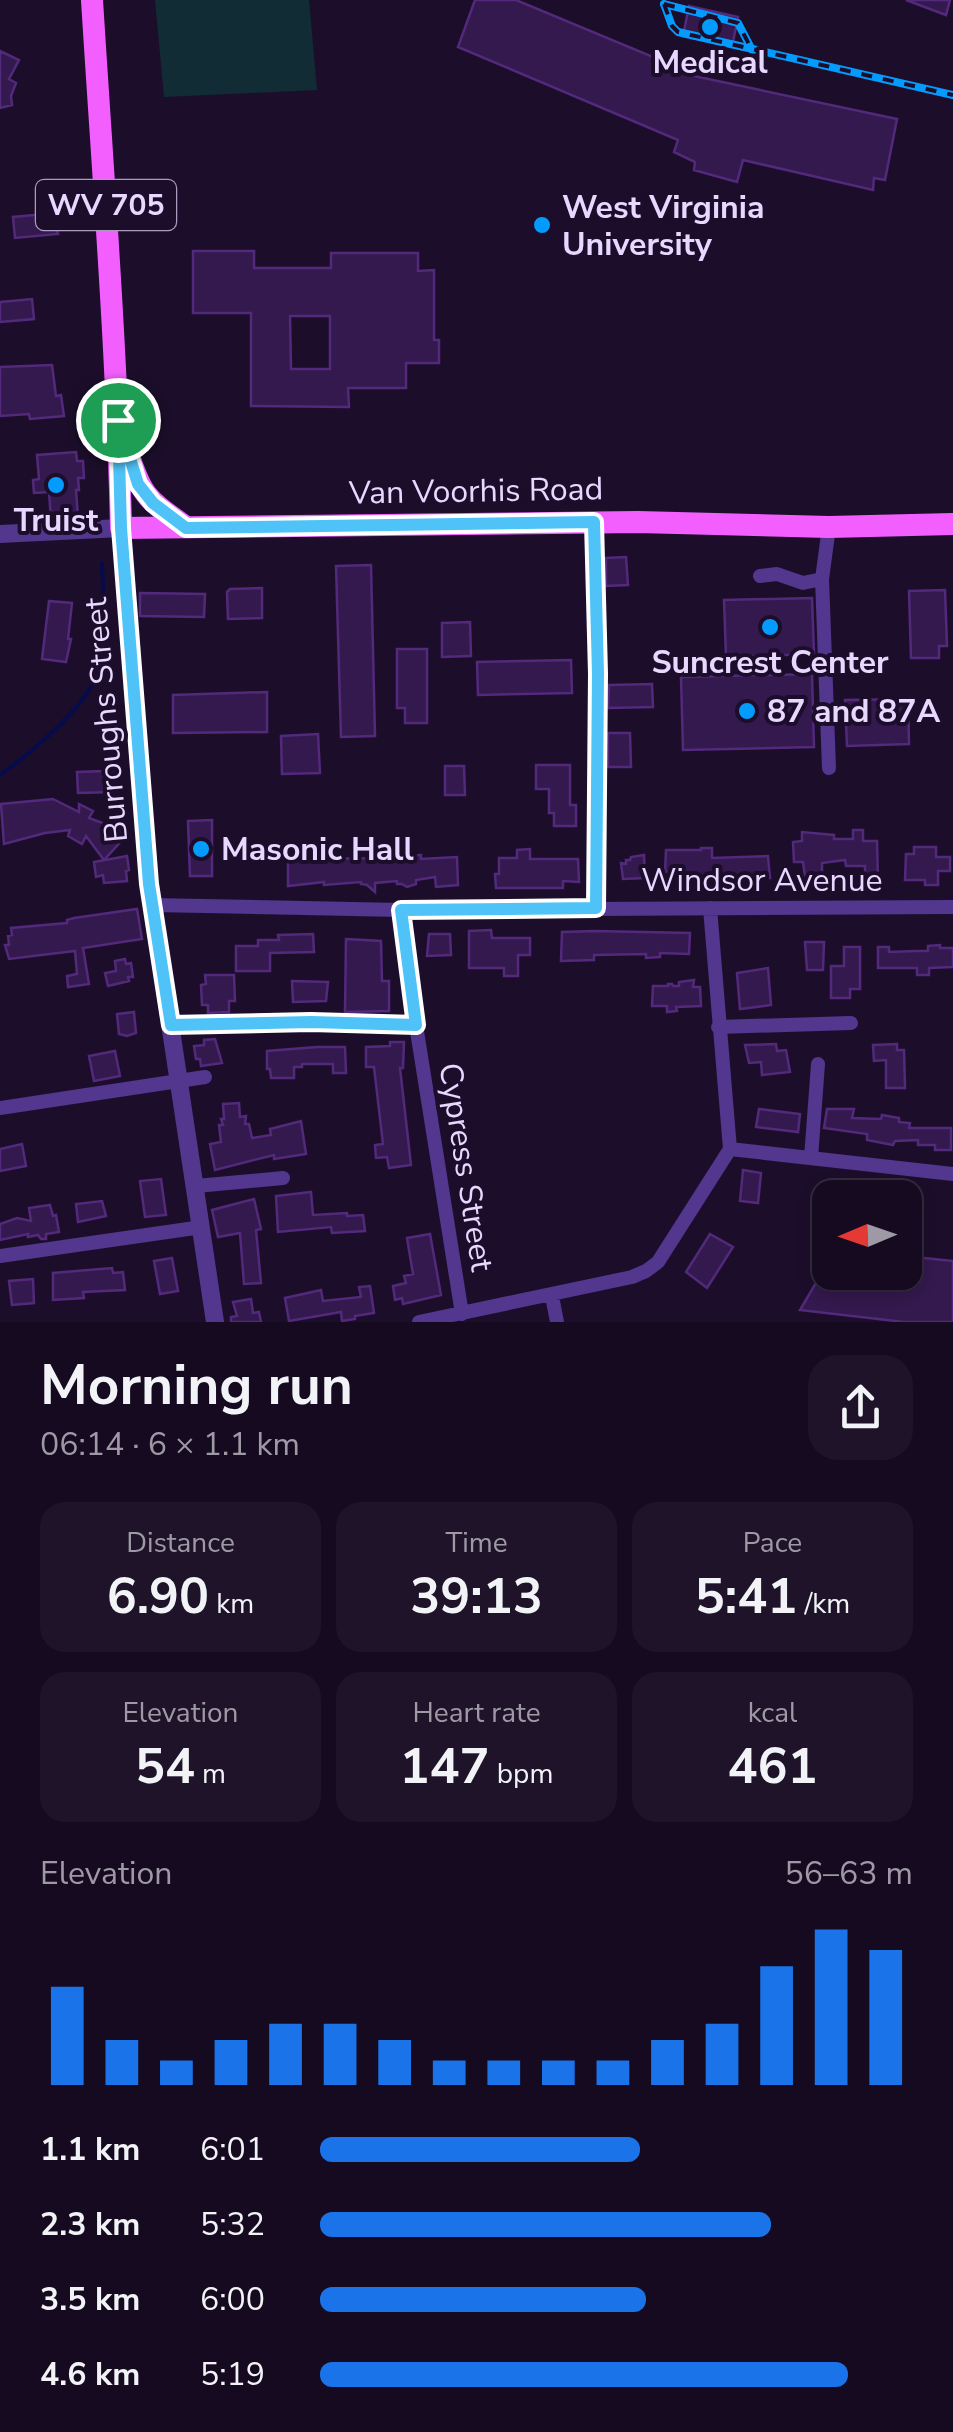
<!DOCTYPE html>
<html lang="en">
<head>
<meta charset="utf-8">
<style>
	:root { --surface:#150a20; --page:#1e1329; --text:#f1f3f6; --muted:#9d9aa5; --line:#342b3e; --accent:#1a73e8 }
	body { margin:0; font-family:"Nunito Sans",sans-serif; background:var(--page); color:var(--text); height:100vh; display:flex; flex-direction:column; font-size:38px; white-space:nowrap }
	* { box-sizing:border-box; margin:0 }
	p { font-size:32px; color:var(--muted) }
	.icon { flex:none; width:55px; height:55px; fill:none; stroke:currentColor; stroke-width:2; stroke-linecap:round; stroke-linejoin:round }
	.map { position:relative; height:1322px; overflow:hidden }
	.sheet { display:flex; flex-direction:column; background:var(--surface); flex:1 }
	.sheet>* { flex:none }
	.needle { width:65px; rotate:268deg }
	.tools { position:absolute; left:812px; top:1180px; display:grid; gap:20px }
	.tools a { display:grid; place-items:center; width:110px; height:110px; border-radius:20px; background:var(--surface); box-shadow:0 5px 15px #0003,0 0 0 2px var(--line); font-size:50px }
	.pin { position:absolute; display:grid; place-items:center; width:85px; height:85px; color:#fff; margin:-42px; border:5px solid #fff; border-radius:50%; box-shadow:0 2px 10px #0007 }
	.round { display:grid; place-items:center; flex:none; width:105px; height:105px; border-radius:30px; background:var(--page) }
	.headline { display:flex; align-items:center; justify-content:space-between; height:170px; padding:0 40px }
	h1 { font-size:55px; font-weight:700; line-height:75px }
	.metrics { display:grid; grid-template-columns:repeat(3,1fr); gap:15px; height:170px; padding:10px 40px }
	.metrics div { display:grid; align-content:center; border-radius:25px; background:var(--page); text-align:center }
	.metrics b { font-size:50px; font-weight:700 }
	.metrics small { font-size:28px; font-weight:400 }
	.metrics p { font-size:28px }
	.chart { height:280px; padding:20px 40px }
	.chart p { display:flex; justify-content:space-between }
	.chart svg { width:100%; height:180px; margin-top:10px; stroke:var(--accent); stroke-width:6 }
	ul { padding:0 40px; list-style:none; font-size:32px }
	li { display:grid; grid-template-columns:160px 120px 1fr; align-items:center; height:75px }
	li i { height:25px; border-radius:12px; background:var(--accent) }
	.map>svg:first-child { display:block }
</style>
</head>
<body>
<div class="map">
<svg width="953" height="1322" viewBox="0 0 953 1322">
	<rect width="100%" height="100%" fill="#1c0e2b"/>
	<path fill="#112c35" d="M155 0H309L317 90 164 97Z"/>
	<g fill="none" stroke-linecap="round" stroke-linejoin="round">
		<path stroke="#060b4c" stroke-width="4" d="M0 775C31 753 92 703 100 666 107 632 103 597 102 563"/>
	</g>
	<path fill="#33194d" stroke="#52297b" stroke-width="2.5" fill-rule="evenodd" d="M475 0H516L694 74V76L897 119 885 180 874 178 873 190 743 160 737 182 694 170 695 162 674 152 678 140 458 47Z
		M906 0H950L946 15Z
		M689 6 738 17 732 47 683 36Z
		M0 51 19 60 9 79 16 83 11 96 12 105 0 108Z
		M56 213V218L68 217 69 229 57 230 58 234 15 238 13 217Z
		M193 251H254V268H331V253H418V271L434 270V340H439V363H406V388H348L349 407 251 406V313H193ZM290 316H330V369H291Z
		M32 299 34 319 0 322V302Z
		M52 365 56 396 61 395 64 416 30 419 29 414 0 416V367Z
		M76 452 77 461H83L84 478H78L79 490H76L78 518 51 519 49 492 34 493 33 480 39 479 37 455Z
		M626 557 628 585 606 586V558Z
		M371 565 375 736 341 737 336 566Z
		M262 588V618L228 619 227 592 230 589Z
		M945 590 947 646H939V658H911L909 591Z
		M140 593 205 594 204 617 140 616Z
		M812 598 814 654 726 657 724 600Z
		M49 601 72 603 68 639H71L66 662 42 659Z
		M470 622 471 656 442 657V623Z
		M397 649H427V723H405V708H397Z
		M571 660 572 693 478 695 477 662Z
		M812 674 814 747 683 750 681 677Z
		M652 684 653 707 608 708 609 685Z
		M267 692V732L173 733V695Z
		M908 699 909 744 847 746 845 700Z
		M608 733H630L631 767H608Z
		M318 734 320 773 282 774 281 736Z
		M536 765H570V805H576V826H554V813H549V789H536Z
		M445 766H464L465 795H445Z
		M104 771V774L114 773V792L78 793 77 772Z
		M53 799 79 812V804L93 811 89 818 105 824 113 816 123 826 119 831 125 837 104 860 86 836 82 844 68 836 70 830 45 833 4 844 1 804Z
		M212 820V876H190L188 821Z
		M853 830H863V841H877L878 882H865V866H846L845 860 822 863V876L805 877 803 862H794L793 842 802 841V832L834 835V839H853Z
		M914 847H936V857H950V871H938V885H925V880H905L906 854H914Z
		M701 848H712V858L768 856 770 878 712 877 694 879V875L680 874V871L665 872 666 850H701Z
		M530 849V859H578L579 882 563 881V888H496L495 874H499V858H517V850Z
		M421 855V859L457 857 458 885 436 887 435 877 416 880V884L407 887 402 884H397V881L375 883V892L367 885 361 884V882L324 885V882L288 886V859L397 858Z
		M644 855 645 878 623 879 621 863 626 864V860H630L631 857Z
		M127 856 129 870 126 871 127 881 104 883 103 875 96 877 94 862Z
		M137 909 142 939 83 948 89 984 68 987 67 976 77 974 75 951 9 959 5 945H9L8 936 12 935 11 928 67 923V920L74 918Z
		M491 930 492 938H530V955H518V976H504V968H469V931Z
		M595 931 690 933 689 954 660 953V957L646 958V954L594 955V960L561 961 562 932Z
		M313 934 314 952 270 953V971H236V946H258V940H279L278 935Z
		M429 934H450L451 955 427 956Z
		M346 939 381 941 382 981H389V1011L345 1012Z
		M805 942H824L823 970H807Z
		M940 945V948H953V967L929 968V975H917V968H878V947H889V952L917 951H928V946Z
		M844 947H860V989H850V998H831V966H844Z
		M125 959 126 964 131 963 133 977H128L129 981 108 986 105 973 116 971 115 961Z
		M768 968 771 1005 740 1009 737 973Z
		M205 975H234L235 1001H229V1012L208 1013V1005H202L201 985 206 984Z
		M694 980 693 987H700L701 1006 676 1007 677 1011 667 1012V1006H652L653 986H668V984H672L673 986H679V982Z
		M292 981 328 982 326 1001 293 1002Z
		M134 1012 136 1033 127 1036 119 1034 117 1014Z
		M215 1039 222 1063 201 1066 200 1059H196L194 1046 204 1045V1040Z
		M390 1042H404L403 1068H400L411 1165 389 1168 387 1157 376 1158 375 1145 383 1144 374 1067H366V1047L390 1046Z
		M776 1044 777 1051 786 1050 790 1072 762 1075 761 1062 749 1063 745 1045Z
		M897 1044V1050H904L905 1088H886V1060L874 1061 873 1045Z
		M317 1047H345L346 1073H333V1064H302V1067H294V1078H271L270 1069H267V1051Z
		M115 1051 120 1076 94 1081 89 1056Z
		M239 1103 240 1117 246 1116 245 1124H249L252 1138 271 1135 270 1129 301 1121 306 1154 274 1159V1155L215 1170 210 1144 221 1142 219 1125H223L221 1119H224L223 1104Z
		M759 1109 800 1114 798 1132 756 1127Z
		M827 1109H854L852 1118 881 1119 882 1115 899 1118V1122L910 1123 909 1128H951V1150H935V1145H918V1140L895 1141 893 1145 867 1140V1134L824 1128Z
		M22 1144 26 1166 0 1171V1149Z
		M743 1170 761 1173 758 1203 740 1201Z
		M161 1179 166 1215 145 1217 140 1181Z
		M311 1192 313 1215 347 1213V1216L363 1215 365 1231 332 1233 331 1227 278 1232 276 1196Z
		M254 1199 261 1229 256 1230 261 1283 244 1284 240 1233 218 1237 212 1210Z
		M102 1201 106 1216 78 1222 76 1204Z
		M50 1205 53 1216 56 1215 59 1232 46 1234V1239H41L38 1235 28 1237V1234L0 1240V1224L17 1218 31 1221 29 1208Z
		M430 1234 441 1295 403 1304 402 1298 395 1300 393 1286 406 1283 404 1276 413 1274 407 1238Z
		M710 1234 733 1247 707 1288 686 1272Z
		M905 1256 953 1261V1322H904L800 1310 830 1259V1272H905Z
		M172 1258 178 1291 160 1294 154 1261Z
		M112 1268 113 1273 123 1272 125 1290 83 1292 84 1298 53 1300V1273Z
		M33 1279 34 1303 12 1305 9 1281Z
		M370 1286 374 1313 355 1316V1319L342 1321 341 1312 289 1321 285 1298 321 1290 323 1301 361 1297 359 1287Z
		M251 1299 253 1313 259 1312 261 1322H231V1317L237 1316 233 1302Z"/>
	<g fill="none" stroke-linecap="round" stroke-linejoin="round">
		<path stroke="#53368d" stroke-width="14" d="M594 522 598 674 596 908
			M760 576 777 574 803 583 822 579
			M829 768 822 579 829 527
			M152 905 401 910 953 907
			M401 910 416 1025 462 1314
			M171 1025 311 1022 416 1025
			M718 1027 851 1023
			M0 1108 205 1077
			M730 1149 953 1174
			M811 1158 818 1064
			M196 1186 283 1178
			M0 1256 202 1227
			M552 1296 557 1322
			M419 1322 632 1277 646 1271 658 1262 730 1149 710 908"/>
		<path stroke="#53368d" stroke-width="18" d="M0 534 121 528 149 884 215 1322"/>
		<path stroke="#f35fff" stroke-width="22" d="M92 0C103 176 117 352 121 528L638 522 829 527 953 524
			M127 450C142 497 146 498 186 527"/>
		<g stroke="#049bff" stroke-width="8">
			<path id="rail" d="M664 4 672 26 678 32 953 95
				M664 4 738 23 752 50"/>
		</g>
		<use href="#rail" stroke="#1c0e2b" stroke-width="4" stroke-dasharray="11" stroke-linecap="butt"/>
	</g>
	<g fill="none" stroke-linecap="round" stroke-linejoin="round">
		<g stroke="#fff" stroke-width="20">
			<path id="route" d="M118 420 138 484 153 503 186 528 594 522 598 674 596 908 401 910 416 1025 311 1022 171 1025 149 884 121 528Z"/>
		</g>
		<use href="#route" stroke="#4fc3f7" stroke-width="12"/>
	</g>
	<g fill="#049bff" stroke="#1c0e2b" stroke-width="4">
		<circle cx="710" cy="27" r="10"/>
		<circle cx="542" cy="225" r="10"/>
		<circle cx="56" cy="485" r="10"/>
		<circle cx="770" cy="627" r="10"/>
		<circle cx="747" cy="711" r="10"/>
		<circle cx="201" cy="849" r="10"/>
	</g>
	<g text-anchor="middle" dominant-baseline="central" stroke-width="8" stroke-linejoin="round" paint-order="stroke">
		<rect fill="#1c0e2b" stroke="#ab9bbf" stroke-width="2.5" x="36" y="180" width="140" height="50" rx="8"/>
		<g font-size="30" font-weight="bold" fill="#e8d8ff">
			<text x="106" y="205">WV 705</text>
		</g>
		<g font-size="32" font-weight="bold" fill="#e8d8ff" stroke="#1c0e2b">
			<text x="710" y="62">Medical</text>
			<text x="562" y="207" text-anchor="start">West Virginia<tspan x="562" dy="37">University</tspan></text>
			<text x="56" y="520">Truist</text>
			<text x="770" y="662">Suncrest Center</text>
			<text x="767" y="711" text-anchor="start">87 and 87A</text>
			<text x="221" y="849" text-anchor="start">Masonic Hall</text>
		</g>
		<g font-size="32" fill="#e8d8ff" stroke="#1c0e2b">
			<text transform="translate(476 491) rotate(-1)">Van Voorhis Road</text>
			<text transform="translate(106 720) rotate(-95)">Burroughs Street</text>
			<text x="762" y="880">Windsor Avenue</text>
			<text transform="translate(466 1167) rotate(81)">Cypress Street</text>
		</g>
	</g>
</svg>
<div class="tools">
<a><svg class="needle" viewBox="-14 -14 28 28"><path d="M0-13l5 13h-10z" fill="#e53935"/><path d="M0 13l5-13h-10z" fill="#9d9aa5"/></svg></a>
</div>
<div class="pin" style="left:118px;top:420px;background:#1e9e55"><svg class="icon" aria-label="arrive" viewBox="0 0 24 24"><path d="M6 21V4h12l-3 4 3 4H6"/></svg></div>
</div>
<section class="sheet">
<div class="headline"><div><h1>Morning run</h1><p>06:14 · 6 × 1.1 km</p></div><a class="round"><svg class="icon" aria-label="share" viewBox="0 0 24 24"><path d="M12 15V3M7 8l5-5 5 5M5 13v7h14v-7"/></svg></a></div>
<div class="metrics">
<div><p>Distance</p><b>6.90<small> km</small></b></div>
<div><p>Time</p><b>39:13</b></div>
<div><p>Pace</p><b>5:41<small> /km</small></b></div>
</div>
<div class="metrics">
<div><p>Elevation</p><b>54<small> m</small></b></div>
<div><p>Heart rate</p><b>147<small> bpm</small></b></div>
<div><p>kcal</p><b>461</b></div>
</div>
<div class="chart"><p><span>Elevation</span>56–63 m</p>
<svg viewBox="0 0 160 44" preserveAspectRatio="none"><path d="M5 44V20M15 44V33M25 44V38M35 44V33M45 44V29M55 44V29M65 44V33M75 44V38M85 44V38M95 44V38M105 44V38M115 44V33M125 44V29M135 44V15M145 44V6M155 44V11"/></svg>
</div>
<ul>
<li><b>1.1 km</b>6:01<i style="width:54%"></i></li>
<li><b>2.3 km</b>5:32<i style="width:76%"></i></li>
<li><b>3.5 km</b>6:00<i style="width:55%"></i></li>
<li><b>4.6 km</b>5:19<i style="width:89%"></i></li>
</ul>
</section>
</body>
</html>
